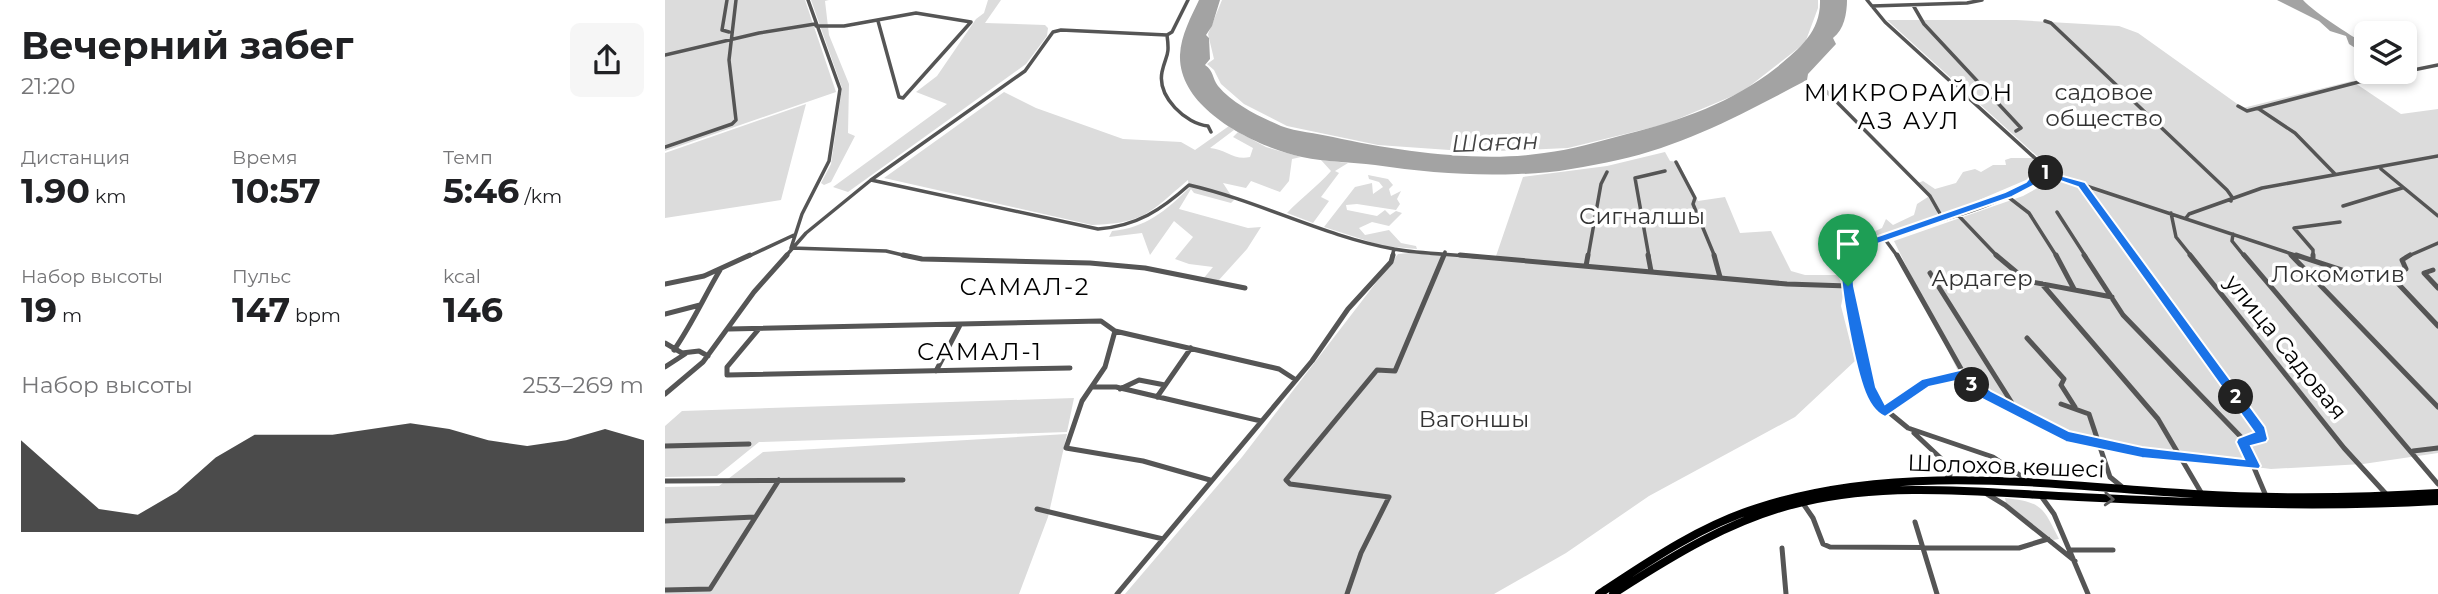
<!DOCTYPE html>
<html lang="ru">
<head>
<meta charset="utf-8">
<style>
	:root { --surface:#fff; --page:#f6f6f6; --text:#202124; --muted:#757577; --accent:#000 }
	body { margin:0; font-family:Montserrat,sans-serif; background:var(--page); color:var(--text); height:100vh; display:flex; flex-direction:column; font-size:26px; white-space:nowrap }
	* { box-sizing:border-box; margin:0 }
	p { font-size:23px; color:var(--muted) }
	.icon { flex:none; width:38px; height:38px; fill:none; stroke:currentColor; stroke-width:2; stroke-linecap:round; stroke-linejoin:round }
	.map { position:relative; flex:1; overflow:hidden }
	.side { display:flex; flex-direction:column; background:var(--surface); width:665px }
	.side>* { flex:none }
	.controls { position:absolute; left:1689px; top:21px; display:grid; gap:14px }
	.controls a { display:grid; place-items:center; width:63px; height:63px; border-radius:10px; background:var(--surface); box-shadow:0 4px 10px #0003; font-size:35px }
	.pin { position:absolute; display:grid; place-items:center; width:60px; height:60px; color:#fff; margin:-72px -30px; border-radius:50% 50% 50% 0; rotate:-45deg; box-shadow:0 0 7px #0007 }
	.pin .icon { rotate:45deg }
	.km { position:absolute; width:35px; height:35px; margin:-18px; border-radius:50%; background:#222; color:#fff; font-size:19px; line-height:35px; text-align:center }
	.round { display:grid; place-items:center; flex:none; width:74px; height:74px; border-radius:10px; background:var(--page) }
	.head { display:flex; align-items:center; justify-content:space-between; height:119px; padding:0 21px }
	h1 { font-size:38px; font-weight:700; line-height:52px }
	.stats { display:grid; grid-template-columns:repeat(3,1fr); gap:10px; height:119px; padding:7px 21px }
	.stats div { display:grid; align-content:center }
	.stats b { font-size:35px; font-weight:700 }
	.stats small { font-size:19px; font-weight:400 }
	.stats p { font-size:19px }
	.chart { height:196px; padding:14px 21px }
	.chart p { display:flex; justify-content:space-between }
	.chart svg { width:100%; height:126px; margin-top:7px; fill:var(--accent); opacity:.7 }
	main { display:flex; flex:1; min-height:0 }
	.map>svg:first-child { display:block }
</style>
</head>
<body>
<main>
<section class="side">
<div class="head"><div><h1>Вечерний забег</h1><p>21:20</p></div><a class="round"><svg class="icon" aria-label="share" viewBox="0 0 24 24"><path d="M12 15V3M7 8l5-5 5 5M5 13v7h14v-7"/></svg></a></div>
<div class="stats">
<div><p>Дистанция</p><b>1.90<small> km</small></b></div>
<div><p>Время</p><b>10:57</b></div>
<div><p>Темп</p><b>5:46<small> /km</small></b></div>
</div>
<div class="stats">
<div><p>Набор высоты</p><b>19<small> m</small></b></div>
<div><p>Пульс</p><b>147<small> bpm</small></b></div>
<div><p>kcal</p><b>146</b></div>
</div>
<div class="chart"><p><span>Набор высоты</span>253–269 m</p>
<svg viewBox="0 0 160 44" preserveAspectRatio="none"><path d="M0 44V12L10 24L20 36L30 38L40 30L50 18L60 10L70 10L80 10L90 8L100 6L110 8L120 12L130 14L140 12L150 8L160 12V44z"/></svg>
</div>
</section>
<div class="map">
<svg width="1773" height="594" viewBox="0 0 1773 594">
	<rect width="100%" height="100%" fill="#fff"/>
	<path fill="#dcdcdc" d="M0 0H140L171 92 0 151Z
		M146 0H164L160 1 164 35 184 84 183 133 190 136 166 182 159 185 156 183 166 164 177 88Z
		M323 0H336L320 23 380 25 383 28 382 36 361 64 183 192 168 187 282 104 251 92 272 76 311 19 319 13Z
		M557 0H1153V8L1140 43 1077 92 1001 124 903 148 813 152 713 145 622 126 579 104 556 84 549 70 542 64 549 59 543 34Z
		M1222 20H1351L1454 26 1473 33 1578 108 1687 81 1736 114 1773 109V453L1698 464 1606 469 1527 459 1419 440 1352 410 1295 375 1229 241 1358 196 1378 185 1384 167Z
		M339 92 371 108 458 139 516 142 530 150 564 126 569 130 545 148C561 149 569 161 585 157L588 148 568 137 573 132 601 147 636 157 627 159 624 181 615 192 586 181 581 188 558 183 569 200 566 203 529 193 526 189 514 209 583 228 596 227 582 249 553 281 538 279 548 267 524 264 510 259 528 237 509 221 485 255 477 233 444 237 447 231C480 228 501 211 524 188L523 180C484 213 480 223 427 225L219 178Z
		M141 104 116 200 0 218V153Z
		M1000 152 1005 161 1013 162 1033 201 1060 197 1075 233 1106 231 1126 271 1140 275H1173L1179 291 1176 306 1190 361 1130 417 984 496 901 553 829 594H460L577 457 733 254 755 252 830 259 858 177 942 166Z
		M1346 158H1368L1372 166 1368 177 1281 214 1272 210 1273 217 1184 247V243L1217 228 1221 219 1228 225 1249 215 1252 204 1266 195 1253 183 1258 181 1270 189 1291 183 1298 172 1310 169 1316 172 1328 165H1341L1340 160Z
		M656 160 683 163 670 171 674 173 656 197 664 201 648 223 622 213C637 197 652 187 666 171Z
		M703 175 723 179 728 185 724 189 726 196 736 191 732 199 735 204 731 210 692 204 681 205 682 210 712 216 720 210 725 215 731 211 737 213 724 226 707 222 694 228 700 235 724 230 736 243 751 246 752 249 718 246 659 227 690 187 707 183 708 194 718 187 714 182 704 179Z
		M409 398 402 432 94 442 52 476 0 477V426L17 411Z
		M402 434 383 517 354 594H0V487L54 486 98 452Z
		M1340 498C1377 502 1378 507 1394 539L1388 540 1341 503Z"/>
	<path fill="#a3a3a3" d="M534 0H555L547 26 541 35 544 38 545 59 540 65C549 71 547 78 553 86 568 104 595 117 616 126 632 132 651 133 668 137 731 151 815 163 879 153 907 150 935 141 962 134 1015 121 1068 102 1111 68 1134 49 1156 32 1155 0H1182C1182 13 1179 30 1168 38L1171 44 1143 74 1142 80C1081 112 1021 145 953 160 921 167 885 174 853 174 804 176 758 172 710 165 686 162 661 162 637 157 592 147 513 110 515 55 516 35 526 17 534 0Z
		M1612 0H1638C1651 14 1683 33 1701 45V55L1684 44 1681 36 1665 31 1654 21Z"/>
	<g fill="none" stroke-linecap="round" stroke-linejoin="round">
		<path stroke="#555" stroke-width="3.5" d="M62 0 57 30 64 32
			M143 0 175 89 164 161 137 214 126 248 221 251 246 257
			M1202 0 1220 22 1372 160 1376 171
			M1248 5 1259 24 1356 128 1351 131
			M1207 6 1302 3 1317 0
			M1380 21 1386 23 1562 190 1567 197 1566 201
			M151 26H179L251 13 306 22 238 98 234 97 213 21
			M502 35C505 57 501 54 497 72 492 97 521 124 543 126L546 132
			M0 55 94 33 150 24
			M1156 86 1265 196 1278 219
			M1573 106 1582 111 1709 78 1773 65
			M1594 109 1630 133 1670 174
			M0 147 67 124 71 120 64 60 71 0
			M1011 162 1030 198 1028 204 1050 257
			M1716 169 1773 216
			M1376 171 1636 257
			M206 180 433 229C472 226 496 210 524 185 594 201 658 236 729 249 757 254 786 254 814 257
			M1417 185 1468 257
			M1342 196 1364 213 1392 257
			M1678 206 1737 188
			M1392 212 1421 257
			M1506 213 1511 237 1527 257
			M1292 214 1333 257
			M1521 218 1524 214 1597 188 1773 156
			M1568 234 1567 241 1580 257
			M1219 238 1233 257
			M1625 254 1628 257
			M82 257 129 235
			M120 257 141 233 206 180 360 71 388 32 396 30 502 35 507 32 523 0
			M727 257 729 249
			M778 257 780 252
			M923 257 936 184 942 172
			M984 257 970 178 1000 171
			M1183 257C1193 240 1224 236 1242 230 1286 217 1343 206 1376 171
			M1648 257V250L1629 228 1675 222
			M1741 257 1773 243"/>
		<path stroke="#555" stroke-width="5" d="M238 255 257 259 425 263 480 268 580 288
			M795 255 1122 284 1183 286
			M983 255 986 271
			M1049 255 1055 277
			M1183 255 1180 263 1204 387 1215 405 1243 428 1328 457 1365 482
			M1232 255 1304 383 1338 405 1398 435 1444 448 1492 457 1589 466
			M1331 255 1362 281 1447 297
			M1391 255 1409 289
			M1419 255 1458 315 1576 437 1601 496
			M1467 255 1598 437 1578 442
			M1525 255 1679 448 1722 495
			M1579 255 1773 484
			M1626 255 1773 407
			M1631 255 1698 277 1741 269 1737 260 1745 255
			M1648 255V260
			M921 266 923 255
			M1768 270 1759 273 1773 288
			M1265 273 1352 411
			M1723 273 1773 326
			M0 284 39 276 85 255
			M1377 284 1493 419 1537 494
			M0 314 35 305
			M64 329 436 321 450 331 614 369 631 380
			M93 330 62 367V375L405 368
			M450 331 440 367 417 401 401 448 478 461 545 480
			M1362 338 1399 379 1396 385 1410 407
			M0 343 17 353 34 351 43 356
			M9 350C27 324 39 297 55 270
			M0 367 20 354
			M271 371 295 325
			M428 387H451L596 421
			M455 389 474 380 500 385
			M0 394 38 362 89 292 122 255
			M492 397 526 348
			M1396 404 1424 414 1445 477 1456 486
			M1220 412 1257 387 1299 374
			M1249 433 1283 465 1285 475 1280 480
			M0 446 84 444
			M1748 451 1773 448
			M0 481 238 480
			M1322 494 1340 505 1410 561
			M1376 496 1389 514 1423 594
			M1137 502 1148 518 1158 544 1165 547 1354 548 1383 539
			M372 509 498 539
			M0 521 90 517
			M1250 522 1272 594
			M1117 548 1121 594
			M1405 550H1448
			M0 590 45 589 114 480
			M452 594 647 361 683 309 726 262 728 255
			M682 594 696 553 724 497 625 484 621 480 712 370 730 371 779 255"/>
		<path stroke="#000" stroke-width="8" d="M934 594C984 561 1035 526 1092 508 1233 462 1384 485 1529 494 1610 499 1692 498 1773 493
			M948 594C1007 556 1068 518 1138 502 1228 481 1321 493 1413 497 1533 503 1653 508 1773 501"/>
	</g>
	<defs><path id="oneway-chevron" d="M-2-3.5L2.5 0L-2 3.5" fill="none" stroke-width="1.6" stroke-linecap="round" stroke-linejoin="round" transform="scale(1.75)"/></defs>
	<use stroke="#595959" href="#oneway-chevron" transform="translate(1444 499) rotate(3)"/>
	<path fill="#1a73e8" stroke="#fff" stroke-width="2" fill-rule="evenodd" d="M1372 169 1420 182 1600 427 1603 439 1601 442 1586 446 1596 466 1594 469 1477 458 1401 442 1317 399 1300 387 1296 380 1264 387 1220 417C1209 412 1202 399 1198 387 1190 364 1171 275 1177 254L1193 243 1340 192 1361 182ZM1378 175 1413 187 1589 432 1573 438 1571 442 1579 459 1477 447 1404 431 1326 391 1299 369 1257 379 1220 404 1211 387 1189 286 1187 258 1201 248 1347 197 1368 186Z"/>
	<g text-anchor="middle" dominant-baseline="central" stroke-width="7" stroke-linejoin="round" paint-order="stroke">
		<g font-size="23" fill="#333" stroke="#fff">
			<text x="1439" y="92">садовое<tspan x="1439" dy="26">общество</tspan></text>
			<text x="977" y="216">Сигналшы</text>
			<text x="1673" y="274">Локомотив</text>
			<text x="1317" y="278">Ардагер</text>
			<text x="809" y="419">Вагоншы</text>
		</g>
		<g font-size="23" fill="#000" stroke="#fff">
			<text transform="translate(1621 347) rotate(51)">улица Садовая</text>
			<text transform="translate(1341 466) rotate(2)">Шолохов көшесі</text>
		</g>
		<g font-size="24" letter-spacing="2" fill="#000" stroke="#fff">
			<text x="1244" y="92">МИКРОРАЙОН<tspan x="1244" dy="28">АЗ АУЛ</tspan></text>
			<text x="360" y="286">САМАЛ-2</text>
			<text x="315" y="351">САМАЛ-1</text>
		</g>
		<g font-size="24" font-style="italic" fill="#444" stroke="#fff">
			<text transform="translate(830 142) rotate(-2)">Шаған</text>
		</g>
	</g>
</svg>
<div class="controls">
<a><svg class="icon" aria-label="layers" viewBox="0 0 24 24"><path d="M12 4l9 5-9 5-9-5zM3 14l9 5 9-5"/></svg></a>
</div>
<div class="pin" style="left:1183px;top:286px;background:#1e9e55"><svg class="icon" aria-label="arrive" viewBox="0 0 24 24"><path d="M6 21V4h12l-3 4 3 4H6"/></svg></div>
<b class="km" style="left:1381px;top:173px">1</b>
<b class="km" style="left:1571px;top:397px">2</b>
<b class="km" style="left:1307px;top:385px">3</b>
</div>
</main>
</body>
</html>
